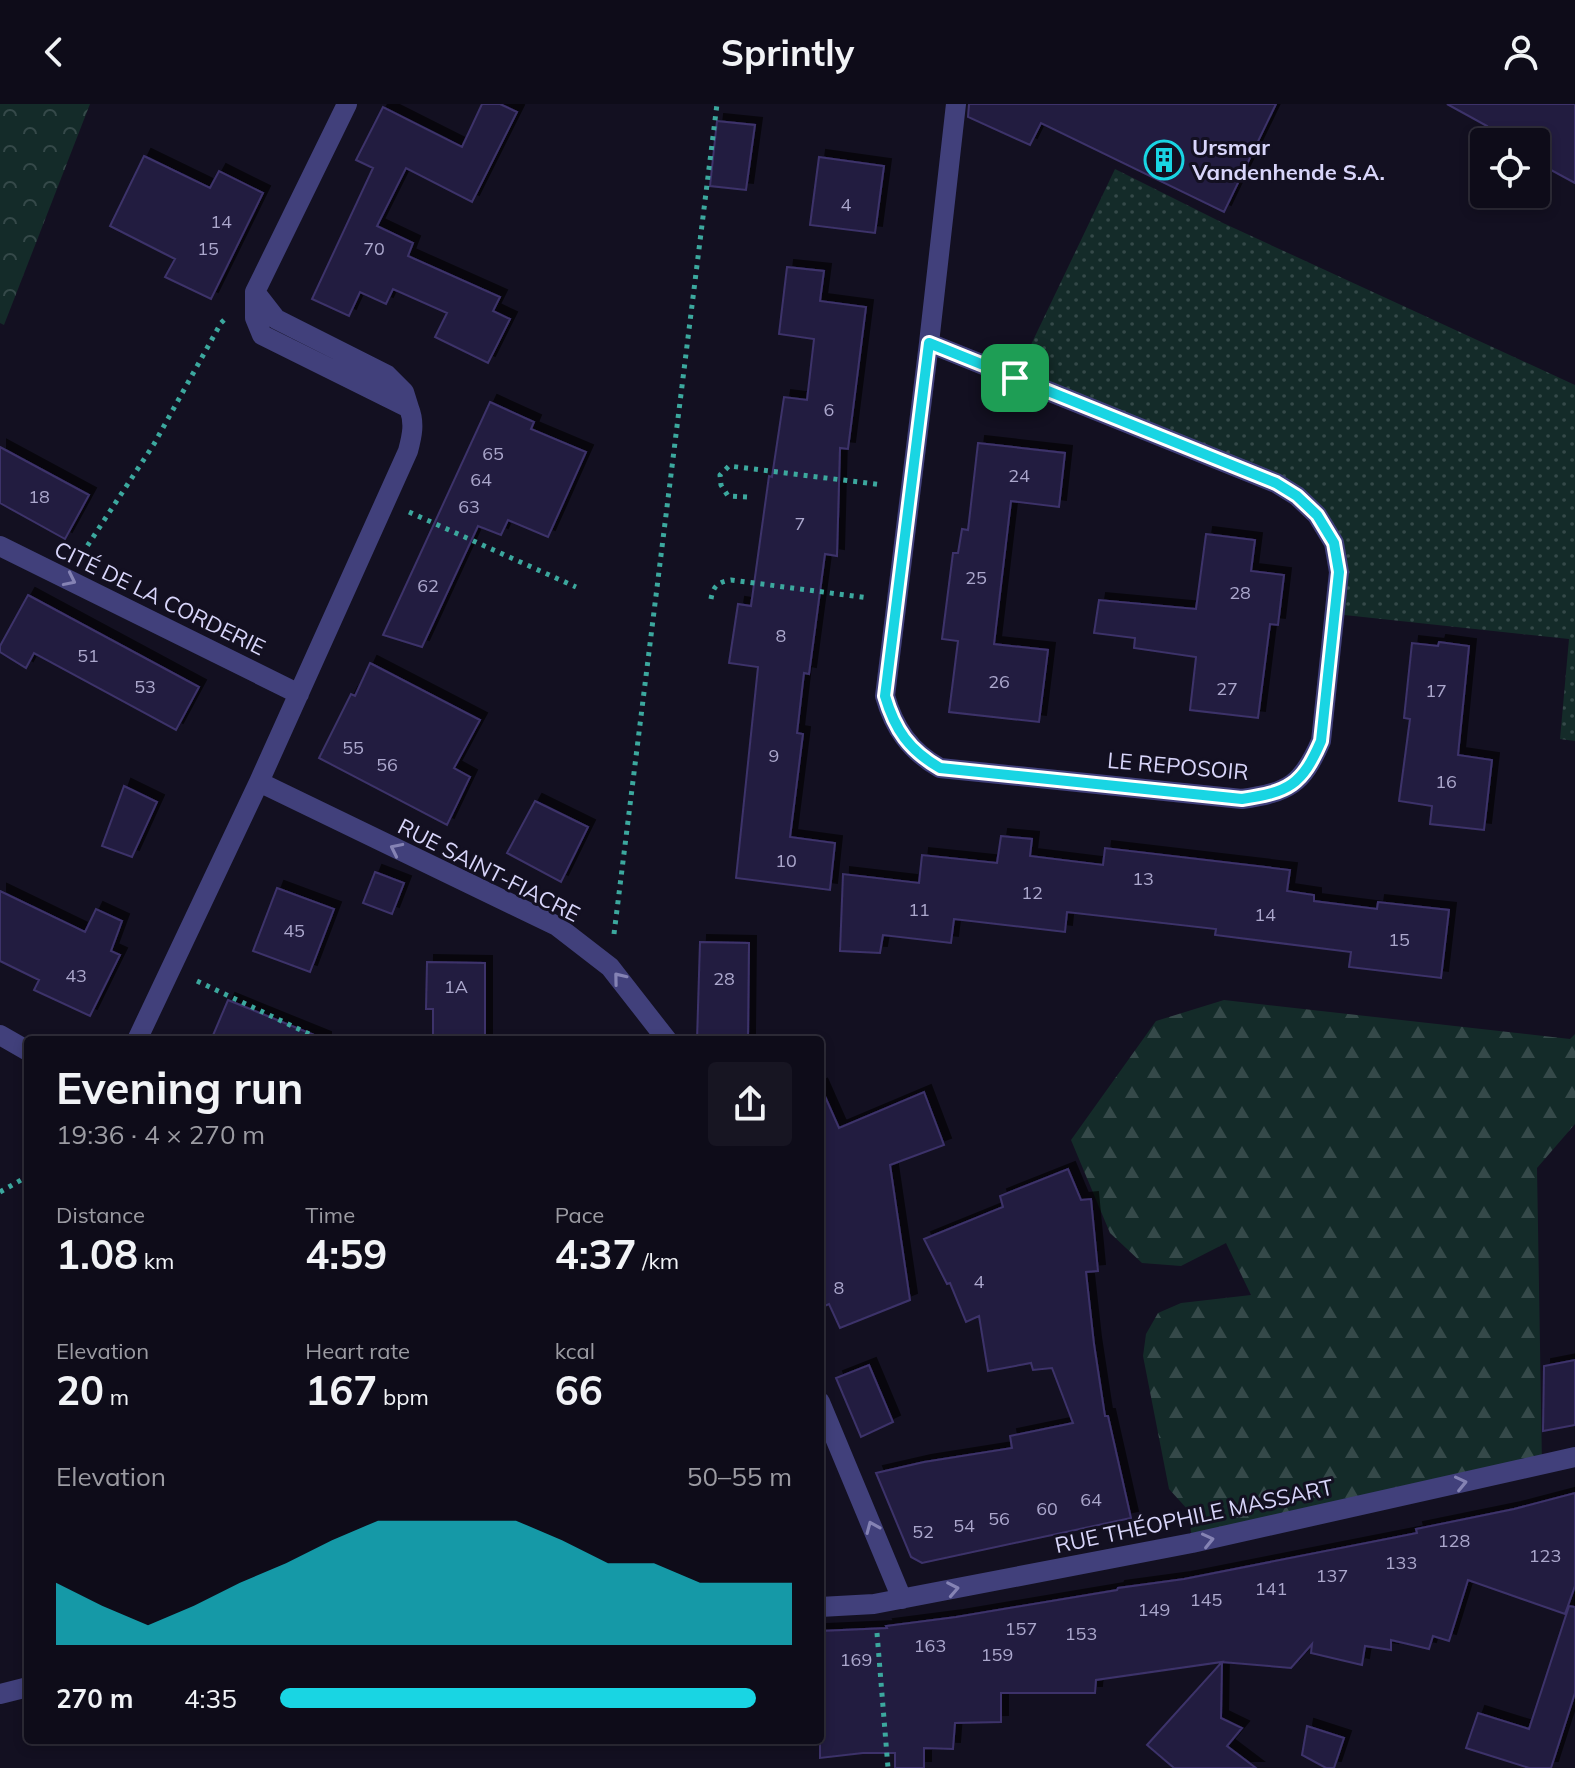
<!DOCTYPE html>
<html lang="en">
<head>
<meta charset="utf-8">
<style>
	:root { --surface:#0e0c19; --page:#171522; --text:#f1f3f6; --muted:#9b9ba2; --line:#2e2c38; --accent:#19d5e3 }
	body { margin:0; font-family:Mulish,sans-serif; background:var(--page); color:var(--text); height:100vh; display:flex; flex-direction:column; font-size:30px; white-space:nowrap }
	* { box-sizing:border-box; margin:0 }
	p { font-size:26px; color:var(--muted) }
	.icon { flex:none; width:44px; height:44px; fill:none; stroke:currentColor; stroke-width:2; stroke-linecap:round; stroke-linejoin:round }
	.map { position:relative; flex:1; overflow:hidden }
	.drawer { position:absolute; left:24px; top:932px; width:800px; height:708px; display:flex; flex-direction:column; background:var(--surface); border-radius:8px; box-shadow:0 4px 12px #0003,0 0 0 2px var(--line) }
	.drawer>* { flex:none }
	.tools { position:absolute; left:1470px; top:24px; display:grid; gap:16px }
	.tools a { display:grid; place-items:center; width:80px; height:80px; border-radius:8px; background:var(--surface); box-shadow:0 4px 12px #0003,0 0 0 2px var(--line); font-size:40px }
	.pin { position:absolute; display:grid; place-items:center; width:68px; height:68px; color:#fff; margin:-34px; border-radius:16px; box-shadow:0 4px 12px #0006 }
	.round { display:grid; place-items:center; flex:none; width:84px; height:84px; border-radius:8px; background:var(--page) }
	.head { display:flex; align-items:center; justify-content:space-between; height:136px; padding:0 32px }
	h1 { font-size:44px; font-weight:700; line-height:60px }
	.metrics { display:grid; grid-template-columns:repeat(3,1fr); gap:12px; height:136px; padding:8px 32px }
	.metrics div { display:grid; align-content:center }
	.metrics b { font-size:40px; font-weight:700 }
	.metrics small { font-size:22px; font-weight:400 }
	.metrics p { font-size:22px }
	.chart { height:224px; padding:16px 32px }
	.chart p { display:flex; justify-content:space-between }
	.chart svg { width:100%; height:144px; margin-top:8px; fill:var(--accent); opacity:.7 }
	ul { padding:0 32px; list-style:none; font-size:26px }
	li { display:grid; grid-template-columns:128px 96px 1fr; align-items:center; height:60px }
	li i { height:20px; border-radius:10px; background:var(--accent) }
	header { display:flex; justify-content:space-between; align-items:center; height:104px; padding:0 32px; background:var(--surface); font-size:36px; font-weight:700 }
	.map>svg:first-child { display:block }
</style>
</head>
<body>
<header><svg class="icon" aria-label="back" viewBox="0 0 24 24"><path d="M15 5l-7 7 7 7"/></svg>Sprintly<svg class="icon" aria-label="person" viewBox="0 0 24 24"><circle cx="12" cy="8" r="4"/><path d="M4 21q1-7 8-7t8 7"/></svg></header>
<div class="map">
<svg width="1575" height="1664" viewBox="0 0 1575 1664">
	<defs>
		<pattern id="grass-dots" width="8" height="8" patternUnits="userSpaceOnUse" patternTransform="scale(2)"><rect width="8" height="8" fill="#142b29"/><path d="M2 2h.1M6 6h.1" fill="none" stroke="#354949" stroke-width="1.8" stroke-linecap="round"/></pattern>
		<pattern id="forest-firs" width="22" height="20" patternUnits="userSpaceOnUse" patternTransform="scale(2)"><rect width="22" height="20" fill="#142b29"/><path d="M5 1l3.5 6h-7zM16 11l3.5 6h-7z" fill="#354949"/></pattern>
		<pattern id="park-crowns" width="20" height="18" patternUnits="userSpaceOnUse" patternTransform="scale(2)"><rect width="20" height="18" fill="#142b29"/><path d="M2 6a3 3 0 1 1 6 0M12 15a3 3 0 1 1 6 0" fill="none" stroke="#354949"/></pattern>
		<filter id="shadow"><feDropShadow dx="7" dy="-7" stdDeviation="0" flood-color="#0009"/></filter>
	</defs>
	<rect width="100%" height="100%" fill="#131021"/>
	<path fill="url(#grass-dots)" d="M1115 65 1223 119 1575 281V637L1560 635 1569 535 1335 510 1339 468 1297 392 1015 274Z"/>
	<path fill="url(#forest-firs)" d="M1224 896 1570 935 1575 930V1020L1537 1064 1542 1361 1192 1439 1189 1407 1169 1385 1143 1252 1146 1230 1158 1209 1181 1199 1251 1191 1226 1139 1181 1162 1142 1159 1110 1129 1071 1036 1156 917Z"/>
	<path fill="url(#park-crowns)" d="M0 0H90L4 221 0 219Z"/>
	<path fill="#241e40" stroke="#3c336a" stroke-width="2" filter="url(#shadow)" d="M482 0H500L517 8 472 98 406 64 377 122 413 139 408 152 500 193 493 207 510 215 488 259 435 233 447 209 393 185 386 200 360 188 349 212 312 195 373 64 356 56 383 3 462 43Z
		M969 0H1276L1224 108 1041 19 1030 41 968 13Z
		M1447 0H1575V79L1536 58V38H1499L1484 30 1487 22Z
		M717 17 755 21 746 86 710 82Z
		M144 52 210 84 219 67 263 89 211 195 165 173 175 155 110 122Z
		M819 53 884 62 875 129 810 121Z
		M787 163 824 167 820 197 866 203 848 345 840 344 837 452 825 450 809 570 804 569 797 629 803 630 790 733 835 739 830 786 736 774 758 563 729 559 738 500 751 502 769 372 772 373 784 293 807 296 814 235 779 230Z
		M490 298 534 318 531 325 586 348 548 433 508 416 501 431 478 422 422 543 383 531Z
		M978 339 1065 349 1059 403 1011 397 994 540 1048 546 1039 618 949 608 958 537 942 535 953 449H958L962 425 968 426Z
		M0 343 89 391 65 435 0 399Z
		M1206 430 1255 436 1251 467 1284 471 1278 521 1270 520 1258 614 1190 606 1196 553 1134 544 1135 534 1094 529 1099 496 1196 505Z
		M28 491 199 583 176 626 34 549 26 564 0 548V542Z
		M1439 538 1469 542 1458 651 1492 656 1484 726 1430 720 1432 702 1399 697 1410 615 1404 614 1412 539 1438 542Z
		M370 559 480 616 454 664 470 673 447 721 319 654 351 590 355 592Z
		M124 682 157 698 132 753 102 742Z
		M535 697 588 723 561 778 507 749Z
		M1001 732 1032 735 1030 752 1103 761 1105 744 1290 766 1287 787 1314 791V797L1377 805 1378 798 1449 806 1441 874 1349 863 1351 848 1215 831 1216 825 1067 808 1065 828 954 815 951 839 883 831 880 849 840 847 843 770 919 779 922 751 997 759Z
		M375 768 404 779 392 810 363 799Z
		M277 784 334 805 310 868 253 847Z
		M0 787 85 828 96 805 122 817 111 847 120 851 90 912 34 886 39 876 0 857Z
		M700 838 749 839 748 936H697Z
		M427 858 485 859V936H433V905H426Z
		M228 896 324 935V936H211Z
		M820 981 839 1024 924 988 944 1041 890 1061 910 1196 840 1224 829 1200 820 1204Z
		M1068 1065 1081 1096 1091 1095 1098 1167 1086 1168 1094 1240 1105 1312H1108L1131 1414 922 1459 911 1453 876 1369 924 1358 1012 1344 1010 1332 1073 1319 1052 1264 1033 1266 1031 1259 988 1267 979 1212 966 1218 950 1179 947 1180 924 1135 1003 1103 1000 1092Z
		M1575 1256V1321L1543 1327 1544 1262Z
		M869 1261 893 1318 861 1333 836 1274Z
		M1575 1389V1482L1565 1510 1468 1476 1449 1537 1433 1532 1429 1545 1391 1536V1546L1365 1542 1362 1561 1311 1549 1312 1540 1291 1564 1222 1558 1221 1614 1242 1624 1227 1642 1256 1664H1174L1147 1641 1222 1558 1096 1576 1095 1589H1001V1618L955 1619 953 1645 924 1644V1664H895V1649H863L820 1654V1527L887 1524 886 1522 956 1513 1117 1486 1118 1484 1184 1475 1417 1429 1416 1425 1514 1405Z
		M1569 1502 1575 1503V1589L1551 1664H1529L1466 1644 1478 1609 1529 1625Z
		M1307 1622 1344 1634 1334 1664H1326L1302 1651Z"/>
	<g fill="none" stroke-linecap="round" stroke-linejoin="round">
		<path stroke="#3ca89e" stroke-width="5" stroke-dasharray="4 6" stroke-linecap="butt" d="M747 393 728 392 721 381 720 371 729 362 883 381
			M409 408 576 483
			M82 450 154 340 221 219 227 213
			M711 495C713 482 718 478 731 476L869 494
			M614 830 717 0
			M197 877 322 936
			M0 1088 28 1072
			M877 1529 888 1664"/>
		<path stroke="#41407b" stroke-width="20" d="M255 188 276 215 387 271 404 288 409 304
			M929 239 1276 379 1297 392 1317 411 1334 439 1339 468 1321 637C1302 681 1289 688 1242 695L940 664C910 647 894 624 885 592L929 239 956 0
			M0 442 299 590
			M259 678 557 822 610 863 667 936
			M0 931 28 947
			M137 936 259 678 408 347C412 332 415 319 409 304L262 231 255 214V188L347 0
			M820 1298 902 1495
			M820 1503 874 1500 1192 1439 1575 1353
			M0 1590 28 1583"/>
	</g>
	<defs><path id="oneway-chevron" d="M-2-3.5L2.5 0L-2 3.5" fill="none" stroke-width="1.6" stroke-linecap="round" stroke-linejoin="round" transform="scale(2)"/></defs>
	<g stroke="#8583b4">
		<use href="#oneway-chevron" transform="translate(70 476) rotate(26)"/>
		<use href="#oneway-chevron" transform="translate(396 745) rotate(-154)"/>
		<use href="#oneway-chevron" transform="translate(619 874) rotate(-129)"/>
		<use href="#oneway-chevron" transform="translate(1461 1379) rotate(-13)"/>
		<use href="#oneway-chevron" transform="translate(872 1423) rotate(-113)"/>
		<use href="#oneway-chevron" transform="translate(1208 1436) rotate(-13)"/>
		<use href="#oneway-chevron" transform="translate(953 1485) rotate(-11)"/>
	</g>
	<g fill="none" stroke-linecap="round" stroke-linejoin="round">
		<g stroke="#fff" stroke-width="16">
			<path id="route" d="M929 239 1276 379 1297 392 1317 411 1334 439 1339 468 1321 637C1302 681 1289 688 1242 695L940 664C909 646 895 626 885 592Z"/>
		</g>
		<use href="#route" stroke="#19d5e3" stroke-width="10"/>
	</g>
	<defs>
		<g id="building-ring" transform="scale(2)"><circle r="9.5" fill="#131021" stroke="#19d5e3" stroke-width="1.5"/><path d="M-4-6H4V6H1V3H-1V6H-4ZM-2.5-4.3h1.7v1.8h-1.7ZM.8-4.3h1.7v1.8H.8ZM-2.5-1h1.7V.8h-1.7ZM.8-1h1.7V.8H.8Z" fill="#19d5e3"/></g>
	</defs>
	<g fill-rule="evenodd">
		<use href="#building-ring" x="1164" y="56"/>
	</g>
	<g text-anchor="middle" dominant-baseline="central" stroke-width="6" stroke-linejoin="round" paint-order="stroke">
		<g font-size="18" fill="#aba7cc">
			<text x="846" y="100">4</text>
			<text x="221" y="117">14</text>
			<text x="208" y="144">15</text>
			<text x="374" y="144">70</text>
			<text x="829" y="305">6</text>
			<text x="493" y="349">65</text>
			<text x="1019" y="371">24</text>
			<text x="481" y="375">64</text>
			<text x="39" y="392">18</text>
			<text x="469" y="402">63</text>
			<text x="800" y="419">7</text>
			<text x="976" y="473">25</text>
			<text x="428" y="481">62</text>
			<text x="1240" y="488">28</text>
			<text x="781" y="531">8</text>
			<text x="88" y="551">51</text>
			<text x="999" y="577">26</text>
			<text x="145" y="582">53</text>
			<text x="1227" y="584">27</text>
			<text x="1436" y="586">17</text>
			<text x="353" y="643">55</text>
			<text x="774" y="651">9</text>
			<text x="387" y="660">56</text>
			<text x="1446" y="677">16</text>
			<text x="786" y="756">10</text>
			<text x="1143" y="774">13</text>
			<text x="1032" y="788">12</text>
			<text x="919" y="805">11</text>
			<text x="1265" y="810">14</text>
			<text x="294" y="826">45</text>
			<text x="1399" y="835">15</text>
			<text x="76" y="871">43</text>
			<text x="724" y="874">28</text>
			<text x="456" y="882">1A</text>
			<text x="979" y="1177">4</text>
			<text x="839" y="1183">8</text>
			<text x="1091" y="1395">64</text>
			<text x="1047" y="1404">60</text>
			<text x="999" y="1414">56</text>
			<text x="964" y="1421">54</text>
			<text x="923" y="1427">52</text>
			<text x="1454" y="1436">128</text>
			<text x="1545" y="1451">123</text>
			<text x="1401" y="1458">133</text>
			<text x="1332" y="1471">137</text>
			<text x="1271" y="1484">141</text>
			<text x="1206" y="1495">145</text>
			<text x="1154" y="1505">149</text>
			<text x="1021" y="1524">157</text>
			<text x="1081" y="1529">153</text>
			<text x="930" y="1541">163</text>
			<text x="997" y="1550">159</text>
			<text x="856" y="1555">169</text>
		</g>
		<g font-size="22" font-weight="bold" fill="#d8d5fa" stroke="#131021" text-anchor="start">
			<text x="1192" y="43">Ursmar<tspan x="1192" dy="25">Vandenhende S.A.</tspan></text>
		</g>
		<g font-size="22" fill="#d8d5fa" stroke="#131021">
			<text transform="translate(160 494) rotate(26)">CITÉ DE LA CORDERIE</text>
			<text transform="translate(1178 662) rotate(5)">LE REPOSOIR</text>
			<text transform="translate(489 766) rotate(27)">RUE SAINT-FIACRE</text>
			<text transform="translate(1194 1412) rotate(-12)">RUE THÉOPHILE MASSART</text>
		</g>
	</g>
</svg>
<div class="tools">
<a><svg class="icon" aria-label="locate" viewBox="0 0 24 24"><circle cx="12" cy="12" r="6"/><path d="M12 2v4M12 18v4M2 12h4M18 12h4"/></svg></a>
</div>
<div class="pin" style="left:1015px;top:274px;background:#1e9e55"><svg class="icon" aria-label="arrive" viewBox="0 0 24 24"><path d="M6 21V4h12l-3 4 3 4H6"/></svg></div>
<section class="drawer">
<div class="head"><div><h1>Evening run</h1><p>19:36 · 4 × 270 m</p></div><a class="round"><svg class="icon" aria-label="share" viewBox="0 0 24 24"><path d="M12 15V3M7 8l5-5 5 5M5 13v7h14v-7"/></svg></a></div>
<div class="metrics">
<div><p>Distance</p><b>1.08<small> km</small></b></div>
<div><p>Time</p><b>4:59</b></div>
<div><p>Pace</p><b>4:37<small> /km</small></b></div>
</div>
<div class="metrics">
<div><p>Elevation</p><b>20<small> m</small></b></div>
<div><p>Heart rate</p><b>167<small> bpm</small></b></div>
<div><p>kcal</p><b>66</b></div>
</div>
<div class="chart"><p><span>Elevation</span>50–55 m</p>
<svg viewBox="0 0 160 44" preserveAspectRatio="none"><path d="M0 44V25L10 32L20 38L30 32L40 25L50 19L60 12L70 6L80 6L90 6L100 6L110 12L120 19L130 19L140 25L150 25L160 25V44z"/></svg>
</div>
<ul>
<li><b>270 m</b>4:35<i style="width:93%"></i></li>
</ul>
</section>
</div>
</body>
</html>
